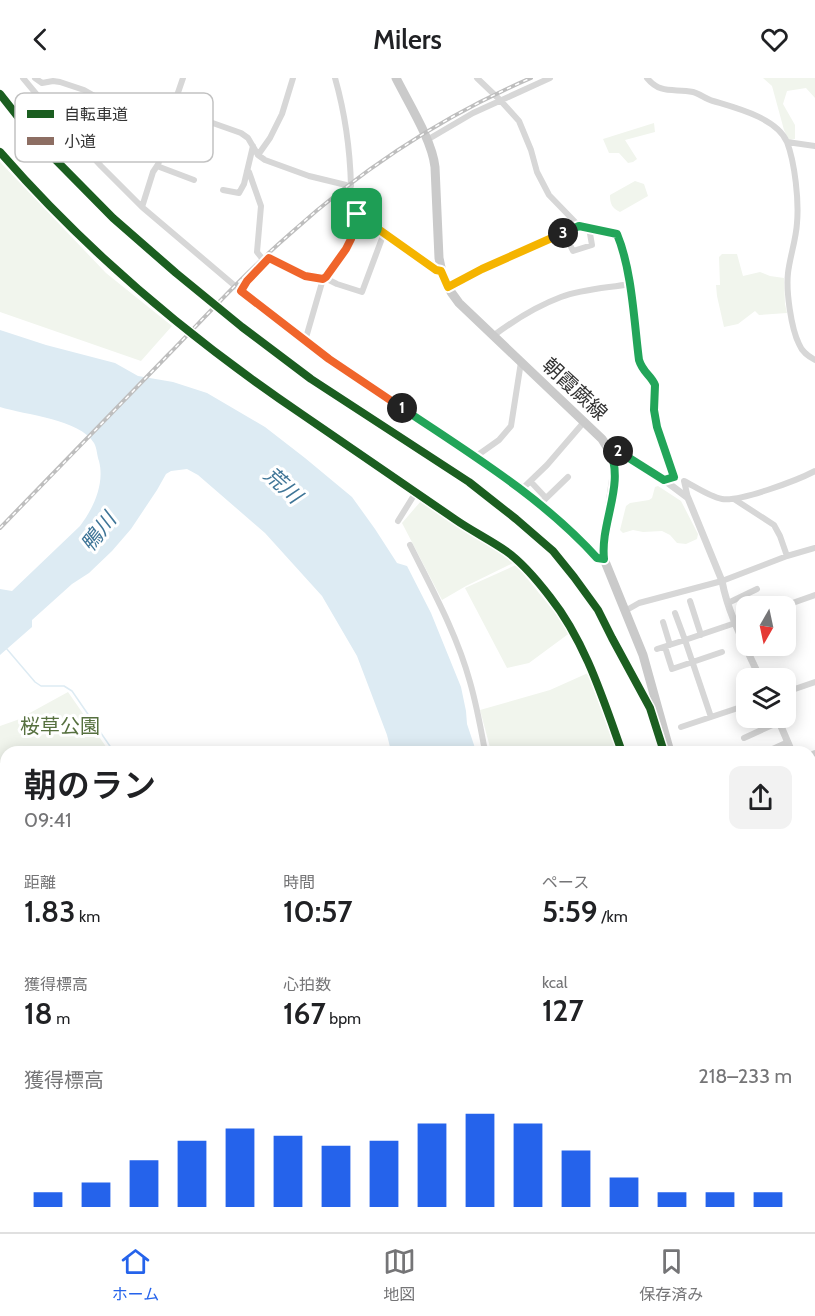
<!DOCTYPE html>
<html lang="ja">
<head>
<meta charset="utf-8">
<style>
	:root { --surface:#fff; --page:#f2f2f2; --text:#202124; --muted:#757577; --line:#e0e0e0; --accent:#2563eb }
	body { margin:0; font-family:Cabin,"Noto Sans JP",sans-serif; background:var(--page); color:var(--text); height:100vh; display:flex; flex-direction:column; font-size:22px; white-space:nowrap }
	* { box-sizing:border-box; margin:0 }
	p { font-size:20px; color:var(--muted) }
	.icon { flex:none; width:33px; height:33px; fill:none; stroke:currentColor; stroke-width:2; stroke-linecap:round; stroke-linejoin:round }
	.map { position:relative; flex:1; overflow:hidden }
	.details { position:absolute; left:0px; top:668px; width:816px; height:488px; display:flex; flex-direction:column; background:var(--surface); border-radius:18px 18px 0 0; box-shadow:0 3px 15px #0003 }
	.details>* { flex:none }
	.needle { width:39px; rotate:189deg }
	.tools { position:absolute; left:736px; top:518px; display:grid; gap:12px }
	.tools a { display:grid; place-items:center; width:60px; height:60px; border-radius:12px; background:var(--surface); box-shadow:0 3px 15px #0003; font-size:30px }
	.pin { position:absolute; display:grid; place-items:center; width:51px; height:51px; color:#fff; margin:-26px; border-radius:12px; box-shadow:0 3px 9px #0006 }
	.km { position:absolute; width:30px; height:30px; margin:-15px; border-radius:50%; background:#222; color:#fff; font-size:16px; line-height:30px; text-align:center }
	.round { display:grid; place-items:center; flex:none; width:63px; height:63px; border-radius:12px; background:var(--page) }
	.headline { display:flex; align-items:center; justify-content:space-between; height:102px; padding:0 24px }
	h1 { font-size:33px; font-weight:600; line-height:45px }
	.figures { display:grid; grid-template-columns:repeat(3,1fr); gap:9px; height:102px; padding:6px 24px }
	.figures div { display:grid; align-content:center }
	.figures b { font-size:30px; font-weight:600 }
	.figures small { font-size:16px; font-weight:400 }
	.figures p { font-size:16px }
	.chart { height:168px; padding:12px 24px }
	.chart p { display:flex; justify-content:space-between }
	.chart svg { width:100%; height:108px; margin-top:6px; stroke:var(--accent); stroke-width:6 }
	header { display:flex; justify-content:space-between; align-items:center; height:78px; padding:0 24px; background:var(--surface); font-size:27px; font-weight:600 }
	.tab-bar { display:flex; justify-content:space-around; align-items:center; height:84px; border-top:2px solid var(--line); background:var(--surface); font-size:16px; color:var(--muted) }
	.tab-bar a { display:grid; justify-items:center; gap:3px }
	.tab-bar .active { color:var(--accent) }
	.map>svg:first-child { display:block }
</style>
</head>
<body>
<header><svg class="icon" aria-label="back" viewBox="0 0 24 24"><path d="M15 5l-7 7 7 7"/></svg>Milers<svg class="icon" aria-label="heart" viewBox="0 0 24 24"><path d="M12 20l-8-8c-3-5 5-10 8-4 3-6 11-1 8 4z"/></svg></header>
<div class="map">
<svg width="815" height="1154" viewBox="0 0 815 1154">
	<rect width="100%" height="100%" fill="#fff"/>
	<path fill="#f1f5ed" d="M763 0H815V20L806 10 787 13 783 26 795 47V61L789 62 784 52 772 8Z
		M654 45 655 54 625 62 637 81 633 84 628 85 619 75H609L603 61Z
		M0 84 106 195 172 248 141 283 0 234Z
		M635 103 644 106 648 118 620 134C612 130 610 126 610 117Z
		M722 176H737L743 198 760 194 770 198 784 200 785 226 787 235 759 237 755 233 738 246 724 249 717 218 716 207H720L719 179Z
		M658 408 681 423 698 456 697 461 686 466 677 465 670 457 662 453 643 454 633 452 623 455 620 452 626 428 630 425 649 422 652 420 655 409Z
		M421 423 475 457 513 485 466 508 442 522 402 445Z
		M516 487 571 554 529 585 507 590 465 510Z
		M588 595 617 673H491L480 632 550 612Z
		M68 614 109 673 6 674V952L0 954V648L17 642Z
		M6 971V1078L0 1080V973Z
		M6 1080V1149H249L250 1154H153L152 1151V1154H0V1081Z
		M280 1149H361L363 1154H281Z"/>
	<path fill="#ddebf3" d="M0 252 46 267 115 285 138 298 173 304 207 315 265 349 305 380 352 419 375 451 397 485 407 488 431 535 461 609 466 633 467 646 476 673H391L387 657 357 578 322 518 265 455 198 397 187 391 171 393 166 396 157 412 131 451 112 473 89 495 72 506 32 542V549L0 577V511L12 513 80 448C93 431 105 406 99 383 97 378 97 370 94 365 80 341 25 337 0 329Z
		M493 1149H598L600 1154H494Z"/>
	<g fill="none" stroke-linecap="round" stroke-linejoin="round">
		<path stroke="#ddebf3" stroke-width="1.5" d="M6 570 35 604 41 608H64L72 613 114 674
			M810 1026 815 1020
			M810 1145 815 1147
			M260 1149 261 1154
			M709 1154 713 1149"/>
		<path stroke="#d7d7d7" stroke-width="6" d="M23 0 53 36 101 88 142 129 241 213 329 281 475 379 521 412 556 440 597 480 604 481
			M35 0 42 5 53 3 60 4 84 12 107 25 171 35
			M335 0C345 35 350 71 351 108L349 109 352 113 357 136 436 192 441 193
			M477 0 500 22 519 43 531 72 537 94 549 117 579 148
			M647 0C661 17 674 10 693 14 700 16 706 21 713 23 736 30 777 40 787 64 795 85 799 123 797 145 796 162 790 178 788 195 786 213 791 250 799 266 802 274 808 278 815 282
			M173 31 241 55 248 60 258 77 265 82 309 98 346 107 349 109
			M427 62 473 35 550 0
			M787 64 815 68
			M0 74C88 175 192 262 303 337 354 372 405 407 456 442 472 453 490 462 506 473 523 485 537 502 550 519 585 563 603 621 622 674
			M258 77 270 60 282 36 293 0
			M157 88 194 102
			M247 93 249 94 261 128 257 174 265 184
			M223 112 239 115 244 106 253 68
			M142 129 153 94 157 88 164 74 171 35 183 0
			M564 155 573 173 592 167 589 150
			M325 200 337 206 362 214 384 155
			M448 209 482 191 579 148 617 156C632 192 634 243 638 282 642 295 651 297 655 307L654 332 657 349 674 399 664 402
			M241 213 247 203 269 180 305 198 323 201
			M493 258C513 243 537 228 561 219 583 211 607 210 630 206
			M305 263 323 201 326 199 346 171 351 161 357 136
			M475 379 499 362 511 348 521 284
			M531 404 546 420
			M521 412 547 387 584 344
			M688 420 684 403C694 408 710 419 722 421 740 424 798 402 815 393
			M734 421 774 447 780 458 787 478
			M539 427 568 399
			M398 443 416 414
			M410 467C432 511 457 556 470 604 476 625 480 646 484 668L487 674
			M690 523 701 557
			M728 525 757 511
			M784 528 815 517
			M625 533 639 525 722 503 787 478 815 470
			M675 535 685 562 747 541
			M663 544 670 567
			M768 567 771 574
			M665 569 672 591 722 574
			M657 571 685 562 711 639
			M786 614 815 604
			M681 649 747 627
			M744 660 779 644
			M766 674 788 664
			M810 677 815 675
			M810 734 815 736
			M810 792 815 788
			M810 867 815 874
			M810 897 815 893
			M810 1021 815 1014
			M705 1154 709 1149"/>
		<path stroke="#d7d7d7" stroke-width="7" d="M609 371 619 373 664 402 688 420 722 503C728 536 746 569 760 600
			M777 639 792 674
			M810 711 815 721
			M810 931 815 937
			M0 967 6 965
			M810 1007 815 1012
			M235 1149 236 1154"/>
		<path stroke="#cacaca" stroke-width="9" d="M396 0C409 26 432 62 435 89L439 180 443 199 451 214 459 225 602 361 612 377 615 391 605 461 604 481 643 577 670 674
			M810 728 815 730
			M0 958 6 956"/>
		<g stroke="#bebebe" stroke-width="4">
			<path id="rail" d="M0 450C56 393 112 335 168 277 208 236 247 193 291 155 362 91 443 38 531 0"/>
		</g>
		<use href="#rail" stroke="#fff" stroke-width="1.5" stroke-dasharray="4.5" stroke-linecap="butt"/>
		<path stroke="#8d6e63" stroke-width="6" stroke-dasharray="12 6" stroke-linecap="butt" d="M810 1009 815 1003
			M693 1154 697 1149"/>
		<g stroke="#fff" stroke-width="11">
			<path id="cycleway" d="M0 16 37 63 113 140 176 195 242 249 311 301 469 404 516 441 553 473 574 499 598 532 612 560 650 630 664 674
				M0 74C88 175 192 262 303 337 354 372 405 407 456 442 472 453 490 462 506 473 523 485 537 502 550 519 585 563 603 621 622 674"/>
		</g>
		<use href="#cycleway" stroke="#1b5e20" stroke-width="8"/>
	</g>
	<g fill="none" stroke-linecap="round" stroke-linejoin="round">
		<g stroke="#fff" stroke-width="12">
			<path id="split-1" d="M357 136 351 161 346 171 326 199 323 201 305 198 269 180 247 203 241 213 329 281 402 330"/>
		</g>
		<g stroke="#fff" stroke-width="12">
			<path id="split-2" d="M402 330C469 375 542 419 597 480L604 481C600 444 626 406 609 370L618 373"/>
		</g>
		<g stroke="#fff" stroke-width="12">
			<path id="split-3" d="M563 155 579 148 617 156C632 192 634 243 639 282 643 295 651 297 655 307L654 332 657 349 674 399 664 402 618 373"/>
		</g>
		<g stroke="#fff" stroke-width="12">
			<path id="split-4" d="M357 136 436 192 441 193 448 209 482 191 563 155"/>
		</g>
		<use href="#split-1" stroke="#f0652b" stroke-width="8"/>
		<use href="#split-2" stroke="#22a559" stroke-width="8"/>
		<use href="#split-3" stroke="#22a559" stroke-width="8"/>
		<use href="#split-4" stroke="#f5b400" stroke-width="8"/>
	</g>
	<g text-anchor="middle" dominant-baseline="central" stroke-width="6" stroke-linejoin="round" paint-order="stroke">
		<g font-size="20" fill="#333" stroke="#fff">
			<text transform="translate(575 311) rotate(43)">朝霞蕨線</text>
		</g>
		<g font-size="20" fill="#56703f" stroke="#fff">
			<text x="60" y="648">桜草公園</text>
		</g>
		<g font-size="21" font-style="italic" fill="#3f7597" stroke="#fff">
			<text transform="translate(283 407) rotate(42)">荒川</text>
			<text transform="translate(98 454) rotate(-52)">鴨川</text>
		</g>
	</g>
	<rect x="15" y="15" width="198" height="69" rx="9" fill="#fff" stroke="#c2c2c2" stroke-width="1.5"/>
	<rect x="27" y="32" width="27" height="8" fill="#1b5e20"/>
	<rect x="27" y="59" width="27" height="8" fill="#8d6e63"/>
	<g font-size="16" fill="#333">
		<text x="64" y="42">自転車道</text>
		<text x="64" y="69">小道</text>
	</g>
</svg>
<div class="tools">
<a><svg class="needle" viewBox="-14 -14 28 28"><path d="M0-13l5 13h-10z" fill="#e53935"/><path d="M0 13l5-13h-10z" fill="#757577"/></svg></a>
<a><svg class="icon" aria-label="layers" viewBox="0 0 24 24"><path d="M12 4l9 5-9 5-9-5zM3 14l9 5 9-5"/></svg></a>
</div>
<div class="pin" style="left:357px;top:136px;background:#1e9e55"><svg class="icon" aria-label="arrive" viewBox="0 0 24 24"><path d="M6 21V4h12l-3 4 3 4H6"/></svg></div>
<b class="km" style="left:402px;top:330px">1</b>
<b class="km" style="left:618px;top:373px">2</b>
<b class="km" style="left:563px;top:155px">3</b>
<section class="details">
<div class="headline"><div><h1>朝のラン</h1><p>09:41</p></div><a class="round"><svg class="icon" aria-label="share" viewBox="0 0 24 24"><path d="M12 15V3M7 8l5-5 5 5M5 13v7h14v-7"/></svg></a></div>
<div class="figures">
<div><p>距離</p><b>1.83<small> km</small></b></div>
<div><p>時間</p><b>10:57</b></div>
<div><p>ペース</p><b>5:59<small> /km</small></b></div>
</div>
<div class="figures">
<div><p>獲得標高</p><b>18<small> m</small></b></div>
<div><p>心拍数</p><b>167<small> bpm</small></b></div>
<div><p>kcal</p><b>127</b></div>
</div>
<div class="chart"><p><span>獲得標高</span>218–233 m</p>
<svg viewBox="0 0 160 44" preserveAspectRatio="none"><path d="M5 44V38M15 44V34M25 44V25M35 44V17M45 44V12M55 44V15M65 44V19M75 44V17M85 44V10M95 44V6M105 44V10M115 44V21M125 44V32M135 44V38M145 44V38M155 44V38"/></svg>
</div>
</section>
</div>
<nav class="tab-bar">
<a class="active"><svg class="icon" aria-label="home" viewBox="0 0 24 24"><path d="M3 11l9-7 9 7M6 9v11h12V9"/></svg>ホーム</a>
<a><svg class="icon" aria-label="map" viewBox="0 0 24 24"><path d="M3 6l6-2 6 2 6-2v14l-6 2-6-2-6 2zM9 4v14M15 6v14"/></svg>地図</a>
<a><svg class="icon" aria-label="saved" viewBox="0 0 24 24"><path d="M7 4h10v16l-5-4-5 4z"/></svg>保存済み</a>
</nav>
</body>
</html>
